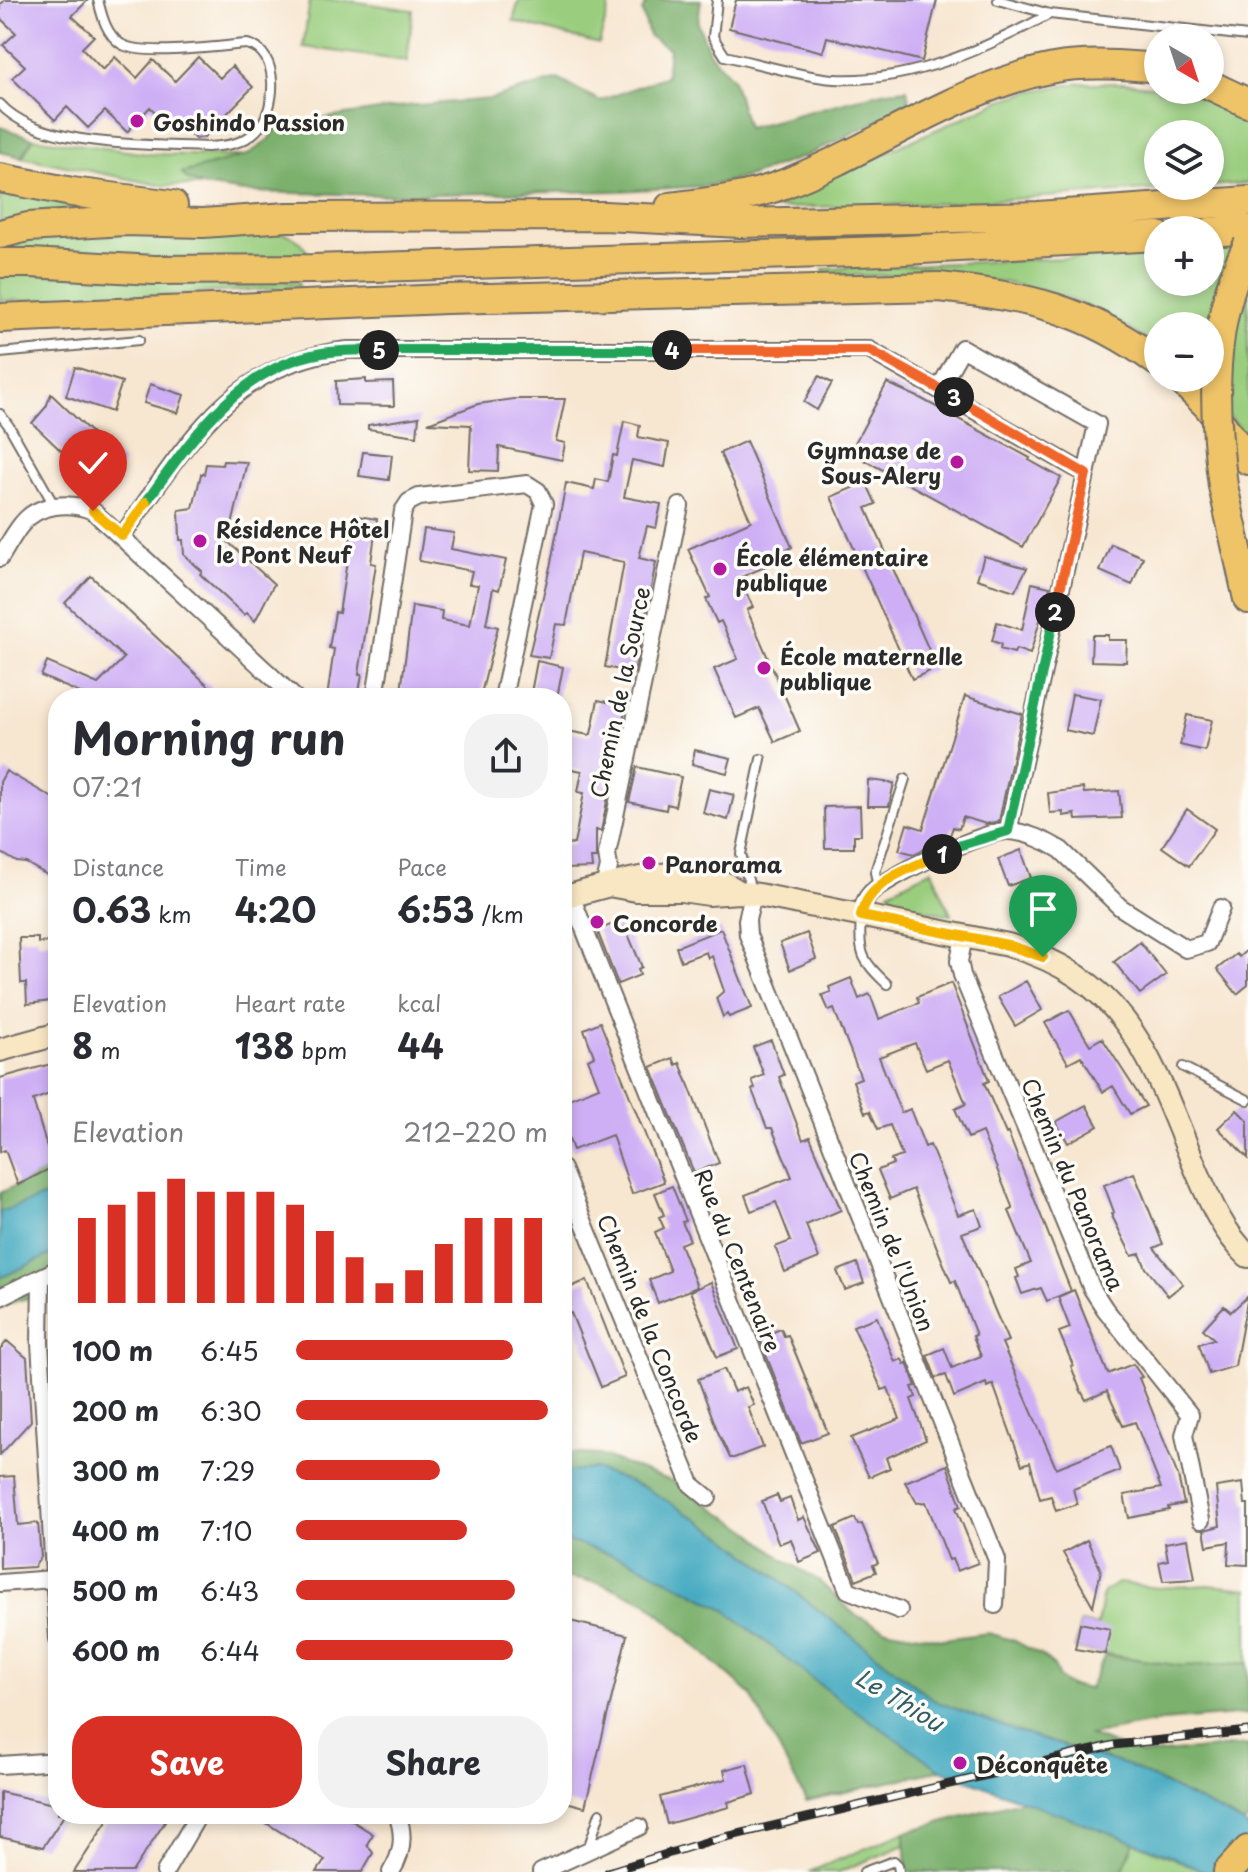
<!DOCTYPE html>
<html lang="en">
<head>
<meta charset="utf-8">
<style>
	:root { --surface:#fff; --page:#f2f2f3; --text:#2b2b33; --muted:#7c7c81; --accent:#d93025 }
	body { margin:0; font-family:"Playpen Sans",sans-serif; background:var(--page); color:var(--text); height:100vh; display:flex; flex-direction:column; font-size:30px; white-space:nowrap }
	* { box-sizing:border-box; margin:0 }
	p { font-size:26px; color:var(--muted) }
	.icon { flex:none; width:44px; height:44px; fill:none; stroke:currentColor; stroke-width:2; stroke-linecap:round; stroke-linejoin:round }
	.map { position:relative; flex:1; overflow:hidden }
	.side { position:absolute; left:48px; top:688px; width:524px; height:1136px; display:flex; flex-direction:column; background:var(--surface); border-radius:32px; box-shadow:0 4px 12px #0003 }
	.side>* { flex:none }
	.needle { width:52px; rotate:141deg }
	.buttons { position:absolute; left:1144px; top:24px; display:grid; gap:16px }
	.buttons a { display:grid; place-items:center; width:80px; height:80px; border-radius:50%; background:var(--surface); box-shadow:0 4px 12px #0003; font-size:40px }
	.pin { position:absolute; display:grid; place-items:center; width:68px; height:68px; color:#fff; margin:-82px -34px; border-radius:50% 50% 50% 0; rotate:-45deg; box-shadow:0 0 8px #0007 }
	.pin .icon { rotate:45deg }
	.km { position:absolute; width:40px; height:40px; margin:-20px; border-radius:50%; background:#222; color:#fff; font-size:22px; line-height:40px; text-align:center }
	.round { display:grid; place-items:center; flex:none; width:84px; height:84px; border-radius:32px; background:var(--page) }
	.summary { display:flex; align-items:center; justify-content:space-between; height:136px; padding:0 24px }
	h1 { font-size:44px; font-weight:700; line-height:60px }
	.figures { display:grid; grid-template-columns:repeat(3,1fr); gap:12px; height:136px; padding:8px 24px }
	.figures div { display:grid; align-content:center }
	.figures b { font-size:34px; font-weight:700 }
	.figures small { font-size:22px; font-weight:400 }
	.figures p { font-size:22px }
	.chart { height:224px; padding:16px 24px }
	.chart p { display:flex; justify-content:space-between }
	.chart svg { width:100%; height:144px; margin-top:8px; stroke:var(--accent); stroke-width:6 }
	.cta { display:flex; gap:16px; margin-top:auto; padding:16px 24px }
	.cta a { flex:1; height:92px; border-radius:32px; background:var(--accent); color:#fff; font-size:32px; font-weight:700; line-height:92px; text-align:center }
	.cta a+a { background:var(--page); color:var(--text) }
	ul { padding:0 24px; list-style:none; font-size:26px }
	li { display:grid; grid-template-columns:128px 96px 1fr; align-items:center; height:60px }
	li i { height:20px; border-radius:10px; background:var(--accent) }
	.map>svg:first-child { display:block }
</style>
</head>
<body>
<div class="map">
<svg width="1248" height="1872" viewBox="0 0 1248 1872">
	<rect width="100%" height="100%" fill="#fdfcf7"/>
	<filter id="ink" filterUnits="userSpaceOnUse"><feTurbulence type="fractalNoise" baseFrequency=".0125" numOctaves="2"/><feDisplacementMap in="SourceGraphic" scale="16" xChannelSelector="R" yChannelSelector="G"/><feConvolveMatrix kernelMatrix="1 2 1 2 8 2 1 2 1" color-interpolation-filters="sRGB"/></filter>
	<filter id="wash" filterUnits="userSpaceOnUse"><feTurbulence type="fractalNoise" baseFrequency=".006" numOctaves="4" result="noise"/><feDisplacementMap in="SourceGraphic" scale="32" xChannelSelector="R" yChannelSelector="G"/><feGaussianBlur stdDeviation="1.8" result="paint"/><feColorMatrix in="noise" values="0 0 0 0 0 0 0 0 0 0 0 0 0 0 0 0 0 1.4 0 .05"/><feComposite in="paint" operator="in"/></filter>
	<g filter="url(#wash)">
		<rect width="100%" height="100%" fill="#f7e6d0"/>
		<path fill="#9acd7e" stroke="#627c54" stroke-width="2" d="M310 0H342L413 10 407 61 303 47Z
			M519 0H611L599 44 513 21Z
			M1080 83H1125L1158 87V90C1188 90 1224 103 1248 123V183L1210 186V134H1158V186H1208L952 203 748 209 809 187 1002 100 1032 91Z
			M33 138 148 154 239 156 221 164 182 173 187 179 203 186 159 185 22 157Z
			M0 188 89 205 88 210 0 222Z
			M249 229C270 231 297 230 307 252L302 257 152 260 0 254V239Z
			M1248 247V438L1195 378H1210V326H1158V347C1134 333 1109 315 1084 305 1001 270 911 276 824 275L823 269 1158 254V282H1210V251Z
			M0 273 299 282V287L156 296 0 301Z
			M932 870 951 915 895 904 889 891Z
			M1118 1583 1158 1588 1209 1585 1248 1589V1663L1182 1666 1075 1649 1080 1623 1097 1626 1103 1592Z
			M905 1832V1845L839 1872H809Z
			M1134 1842 1206 1872H1122Z"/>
		<path fill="#7bb06d" stroke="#536e4c" stroke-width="2" d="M648 0H701L698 23 710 54 733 79 747 128 886 91 907 89 910 105 808 155 750 176 707 186 619 191 382 195 245 192 203 186 187 179 182 173 247 155 269 140 280 122H299L406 106 491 99 558 79 600 101 666 76 669 49 649 36 642 11Z
			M0 127 33 138 22 157 0 152Z
			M53 1167H58V1192L0 1212V1193Z
			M58 1251V1290L10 1303 0 1309V1278Z
			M562 1453 599 1455 672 1481 751 1532 783 1559 818 1580 854 1614 884 1629 943 1639 989 1633 1015 1641 1042 1656 1054 1666 1059 1678 1070 1686 1089 1689 1105 1655 1182 1666 1248 1663V1714L1163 1721 1089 1735 1142 1755 1248 1745V1821L1243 1823 1129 1766 1015 1731 935 1701 725 1537 645 1488 595 1469 562 1472Z
			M562 1536 570 1542 630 1560 723 1608 828 1691 941 1770 806 1801 751 1695 645 1601 600 1583 562 1577Z
			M1024 1800 1134 1842 1122 1872H907L905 1832Z"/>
		<path fill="#3fa8bf" stroke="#356a75" stroke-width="2" d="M58 1192V1251L0 1278V1212Z
			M595 1469 646 1488 725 1537 935 1701 1015 1731 1129 1766 1248 1826V1872H1206L1164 1853 941 1770 828 1691 723 1608 630 1560 570 1542 562 1536V1472Z"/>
		<g id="blocks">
			<path fill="#ceaff5" d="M5 0H88L72 16 94 36 82 48 103 70 115 57 137 78 153 60 175 81 198 57 220 78 232 66 253 87 204 137 196 139 178 122 172 129 150 107 127 132 105 111 88 128 67 107 55 120 12 78 25 66 3 45 16 33 0 18V5Z
				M736 0H937L922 61 827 37 823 52 729 28Z
				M75 367 122 382 112 412 66 396Z
				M819 376 832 383 817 410 804 402Z
				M366 379V383L393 382 394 406 337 405 336 381Z
				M887 383 920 398 1030 458 1029 460 1061 478 1023 547 850 452Z
				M150 384 184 395 178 413 144 403Z
				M51 394 123 463 100 488 32 423 46 407Z
				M514 399H565L556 441 565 443 562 460 499 447 498 471 469 470 471 425 428 423 478 404Z
				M419 417 417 436 368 429V425Z
				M624 421 640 425 638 437 669 443 665 467 632 460 624 497 661 504 656 528 647 526 639 558 656 562 634 673 605 667 624 562 580 553 566 625 556 624 549 658 529 655 551 563 566 483 594 489 596 479 608 482 613 455 617 456Z
				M746 441 792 547 785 551 788 557 739 578 753 607 747 610 800 731 775 742 759 708 736 718 714 669 738 659 721 621 717 623 706 599 710 597 688 549 751 521 720 453Z
				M363 452 392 455 389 480 359 476Z
				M223 461 247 462 228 542 274 584 255 621 247 613 244 615 200 574 202 571 184 555 183 540H180L179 510 193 508 201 474H204L206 464 222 465Z
				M866 482 876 504 866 508 937 668 912 679 831 497Z
				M358 516 377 519 371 563 376 564 359 674H362L358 698H327L334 649 329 648 335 612 339 613 353 522 357 523Z
				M424 529 454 533 451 549 506 560 499 590 493 588 486 624 498 627 480 698H443V696L401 691 412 606 442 611 441 620 470 625 478 585 469 584 472 571 419 561Z
				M1111 544 1143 557 1132 585 1100 571Z
				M984 556 1027 568 1015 591 977 579Z
				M91 576 185 664 222 698H85L87 696 41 676 47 662 98 684 124 658 65 603Z
				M1032 583 1050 587 1030 654 1016 649 1014 653 1000 649 1001 644 992 641 997 622 1022 630Z
				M1092 635H1108V640H1127L1126 662 1091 661Z
				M537 661 563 667 557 698H530Z
				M1072 694 1101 699 1093 736 1065 730Z
				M965 696 1022 714 999 821 986 824 963 817 959 829 953 827 949 838 940 842 934 840 932 845 914 854 899 850 907 824 923 829Z
				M598 700 626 706 601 831 596 830V858H591L592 868 564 869 563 845 574 844 584 793 578 792 582 771 562 767V730L589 735 591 734Z
				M1187 715 1212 720 1205 751 1180 745Z
				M695 750 731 758 727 773 692 764Z
				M637 767 681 777 675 806 667 804 666 810 629 802Z
				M6 771 58 801V881L26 863 17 862 0 852V782Z
				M868 780 894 783 889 806H867Z
				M1083 788 1084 793 1119 791 1122 818 1076 820 1075 814 1063 816V812L1050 813 1048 793Z
				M709 789 734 795 728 820 703 813Z
				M860 806 861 835H854V848H825L824 807Z
				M1187 809 1215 829 1189 866 1162 847Z
				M1021 850 1031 878 1008 886 998 859Z
				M619 922 621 929 625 927 642 967 638 969 640 975 618 984 597 930Z
				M721 929 752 1008 729 1017 727 1014 723 1017 716 998 724 991 712 956 708 958 706 952 681 961 676 947Z
				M807 933 816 959 790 970 780 943Z
				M19 938H38V943L57 941 58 1000 27 1004 26 983H21Z
				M1140 942 1166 975 1140 994 1114 962Z
				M1248 949V985L1237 994 1217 969 1236 954 1239 957Z
				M851 978 859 999 870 994 879 1019 919 1003 917 997 951 983 989 1081 984 1083 1006 1134 1008 1133 1071 1291 1047 1301 1041 1288 1022 1294 1016 1278 1019 1277 1016 1269 1031 1263 1009 1211 1013 1209 982 1132 968 1138 955 1109 966 1104 948 1060 926 1069 915 1043 879 1057 901 1113 910 1109 925 1147 930 1145 958 1215 976 1209 982 1226 962 1233 1008 1341 1002 1343 1056 1468 1111 1446 1120 1471 1073 1489 1077 1504 1056 1511 1051 1496 1040 1499 1030 1462 1022 1465 993 1384 987 1387 986 1383 954 1397 946 1375 936 1378 927 1355 944 1348 952 1368 981 1356 973 1336 976 1335 955 1281 951 1282 913 1189 890 1199 878 1170 893 1164 891 1160 902 1156 890 1125 878 1129 870 1111 865 1113 853 1081 861 1078 834 1009 829 1011 822 995 831 992 829 987Z
				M1026 981 1042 1010 1015 1026 998 997Z
				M1069 1010 1090 1045 1102 1038 1146 1106 1130 1114 1113 1086 1103 1092 1081 1056 1068 1063 1045 1023Z
				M600 1022 664 1182 632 1194 612 1135 573 1150 562 1120V1102L599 1087 588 1059 594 1056 584 1029Z
				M771 1040 784 1075 779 1077 803 1140 810 1137 841 1210 806 1225 819 1258 785 1272 775 1247 791 1241 776 1202 751 1211 745 1195 792 1177 772 1128H767L752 1090 755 1088 752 1080 764 1075 753 1047Z
				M673 1058 676 1065 680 1063 719 1163 694 1173 651 1067Z
				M58 1062V1091L33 1100 53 1167 18 1185 5 1150 0 1152V1078Z
				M1086 1105 1098 1126 1068 1143 1056 1122Z
				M1237 1110 1248 1121V1158L1218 1128Z
				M1134 1173 1163 1244 1154 1248 1183 1284 1168 1296 1146 1268 1140 1254 1132 1256 1111 1214 1114 1212 1104 1185Z
				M672 1186 686 1221 682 1222 690 1240 680 1244 697 1287 658 1303 649 1280 670 1271 655 1232 664 1228 659 1217 664 1215 655 1193Z
				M857 1263 864 1283 845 1290 837 1271Z
				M587 1280 625 1377 601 1387 571 1313 566 1315 562 1304V1291Z
				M711 1282 738 1349 717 1357 690 1291Z
				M1074 1290 1108 1374 1133 1364 1142 1377 1139 1378 1178 1476 1184 1504 1168 1507 1169 1510 1129 1518 1124 1495 1161 1488 1135 1422 1123 1426 1107 1391 1086 1400 1080 1389 1071 1366 1073 1365 1059 1332 1070 1328 1058 1297Z
				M1248 1296 1235 1366 1209 1374 1199 1344 1214 1339 1203 1329 1224 1306 1231 1312Z
				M877 1317 895 1362 902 1359 904 1364 907 1363 916 1386 912 1387 916 1397 911 1399 926 1440 886 1458 890 1468 869 1477 851 1438 900 1419 888 1388 882 1390 853 1326Z
				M781 1329 784 1336 788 1335 828 1433 801 1443 759 1337Z
				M7 1341 27 1358 31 1421 0 1455V1350Z
				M724 1369 734 1392 746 1387 754 1405 748 1407 763 1447 734 1458H730L718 1432 698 1379Z
				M947 1465 961 1506 956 1508 978 1563 957 1571 952 1559 949 1560 926 1502 917 1503 905 1482Z
				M14 1476 18 1525 38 1523 41 1557 34 1567 0 1569V1477Z
				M1243 1483 1245 1504H1248V1565L1228 1564 1229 1542 1207 1546 1204 1530 1220 1526 1216 1487Z
				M777 1495 780 1502 790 1498 798 1520 804 1517 821 1553 799 1562 791 1539 779 1544 762 1501Z
				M855 1518 858 1525 862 1524 878 1563 873 1565 876 1572 856 1580 835 1527Z
				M1188 1539 1195 1579 1163 1581 1159 1562 1168 1560 1165 1543Z
				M1087 1540 1101 1570 1093 1606 1063 1553Z
				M562 1619 627 1635 585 1807 562 1801Z
				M1080 1623 1110 1629 1105 1654 1075 1649Z
				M747 1764 755 1794 728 1802 729 1807 667 1824 660 1797 726 1779 724 1770Z
				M0 1792 58 1805V1814H65L43 1847 0 1837Z
				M112 1814H166L162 1820 165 1822 132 1872H74Z
				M252 1814H341L373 1834 367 1844 373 1853 362 1872H317L325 1860Z"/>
		</g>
	</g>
	<g filter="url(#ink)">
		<use href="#blocks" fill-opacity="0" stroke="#726c65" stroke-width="2"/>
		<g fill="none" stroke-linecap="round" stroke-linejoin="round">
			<g stroke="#726c65" stroke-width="12">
				<path id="lane" d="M717 0 713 37 725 56C757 63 803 77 834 79 911 83 984 49 1050 14
					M998 0 1050 14 1248 36
					M0 104C40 149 150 144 208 147 226 146 243 144 256 131 277 111 281 51 247 44 220 46 142 57 121 44 106 34 102 16 98 0
					M0 353 139 340
					M0 414 9 426 54 505
					M878 887 875 872 905 779
					M751 891 741 854 761 759
					M861 919C858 953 862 961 887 984
					M1183 1067 1248 1100
					M588 1849 600 1813
					M864 1872 894 1861 898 1865 899 1872"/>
			</g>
			<g stroke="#726c65" stroke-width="20">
				<path id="street" d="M939 389 962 348 1097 424 1008 831
					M122 536C185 448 229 362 348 350H869L1086 474
					M0 558C7 547 13 535 21 525 37 503 71 501 93 511L295 698
					M375 698 403 511 409 502 419 497 527 484 538 491 544 504 503 698
					M604 887 609 867 607 854 680 506
					M753 894 747 920 748 935 997 1560 995 1605
					M571 896 848 1590 899 1610
					M861 916C863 908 864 900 870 894 885 877 987 829 1009 831 1026 832 1047 841 1061 850L1120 907 1186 949 1207 943 1221 908
					M964 937 959 961 962 975 1092 1289 1105 1309 1190 1415 1184 1435 1201 1520
					M562 1169 691 1484 708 1498
					M41 1278 40 1343 58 1639
					M0 1297 58 1269
					M0 1583 53 1579
					M0 1765 58 1761
					M165 1872 199 1814
					M391 1872C403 1853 405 1835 397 1814
					M541 1872 639 1827"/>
			</g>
			<g stroke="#726c65" stroke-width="26">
				<path id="secondary" d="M614 886 636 890H681L709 894 740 892 759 895 1008 945C1127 979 1151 1059 1193 1162 1208 1197 1221 1230 1248 1256
					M562 898C608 886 670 863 717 880 724 882 732 888 739 892
					M0 1050 58 1034"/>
			</g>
			<g stroke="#726c65" stroke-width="32">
				<path id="highway" d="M1210 85 1248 103
					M0 178 72 192 173 205
					M670 207C708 202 748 198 784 184 875 149 957 87 1054 68 1087 62 1125 65 1158 68
					M1210 232 1248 229
					M0 234 28 227 124 221 203 223 287 217 604 216 740 223 1038 216 1248 201
					M0 263H31L154 270 312 269 886 251 1158 236
					M0 318 446 299 939 287C1026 296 1087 309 1158 362
					M1179 378 1208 406 1248 460
					M1223 486 1248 599
					M1228 1872 1248 1850"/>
			</g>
			<use href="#lane" stroke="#fff" stroke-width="8"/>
			<use href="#street" stroke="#fff" stroke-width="16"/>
			<use href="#secondary" stroke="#f9e7c3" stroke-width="22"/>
			<use href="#highway" stroke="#efc469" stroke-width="28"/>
			<g stroke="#2b2b2b" stroke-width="9">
				<path id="rail" d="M608 1872 709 1841 1114 1745 1248 1731"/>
			</g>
			<use href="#rail" stroke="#fdfcf7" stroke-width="6" stroke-dasharray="18" stroke-linecap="butt"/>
			<g stroke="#726c65" stroke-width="32" stroke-linecap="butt">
				<path id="highway-bridge" d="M1223 486C1212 405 1210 320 1248 245"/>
			</g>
			<use href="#highway-bridge" stroke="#efc469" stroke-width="28"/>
		</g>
	</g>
	<g fill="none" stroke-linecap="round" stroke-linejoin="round" filter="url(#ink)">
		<g stroke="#fff" stroke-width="16">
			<path id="split-1" d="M942 854C912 868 868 880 861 916L1008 945 1043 957"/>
		</g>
		<g stroke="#fff" stroke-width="16">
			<path id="split-2" d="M942 854 961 845 1008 831 1055 612"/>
		</g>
		<g stroke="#fff" stroke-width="16">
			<path id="split-3" d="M954 397 1086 474 1055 612"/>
		</g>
		<g stroke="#fff" stroke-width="16">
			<path id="split-4" d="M672 350H869L954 397"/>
		</g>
		<g stroke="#fff" stroke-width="16">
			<path id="split-5" d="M379 350H672"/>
		</g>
		<g stroke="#fff" stroke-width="16">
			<path id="split-6" d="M146 502C192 439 238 367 322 353 341 350 360 350 379 350"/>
		</g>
		<g stroke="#fff" stroke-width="16">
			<path id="split-7" d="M93 511 122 536 146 502"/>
		</g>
		<use href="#split-1" stroke="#f5b400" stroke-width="10"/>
		<use href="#split-2" stroke="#22a559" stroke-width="10"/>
		<use href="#split-3" stroke="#f0652b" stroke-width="10"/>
		<use href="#split-4" stroke="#f0652b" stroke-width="10"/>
		<use href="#split-5" stroke="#22a559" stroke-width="10"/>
		<use href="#split-6" stroke="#22a559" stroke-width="10"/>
		<use href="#split-7" stroke="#f5b400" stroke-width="10"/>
	</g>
	<g fill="#b5179e" stroke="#fdfcf7" stroke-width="3">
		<circle cx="137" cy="121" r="8"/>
		<circle cx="957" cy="462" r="8"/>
		<circle cx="200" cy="541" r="8"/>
		<circle cx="720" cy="569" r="8"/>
		<circle cx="764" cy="668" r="8"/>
		<circle cx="649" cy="863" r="8"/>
		<circle cx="597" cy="922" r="8"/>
		<circle cx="960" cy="1763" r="8"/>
	</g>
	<g text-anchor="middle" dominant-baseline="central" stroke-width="7" stroke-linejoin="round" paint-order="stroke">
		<g font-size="22" font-weight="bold" fill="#2b2b2b" stroke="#fdfcf7" text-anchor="start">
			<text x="153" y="121">Goshindo Passion</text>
			<text x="941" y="449" text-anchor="end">Gymnase de<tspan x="941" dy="25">Sous-Alery</tspan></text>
			<text x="216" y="528">Résidence Hôtel<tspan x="216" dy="25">le Pont Neuf</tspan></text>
			<text x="736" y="556">École élémentaire<tspan x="736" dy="25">publique</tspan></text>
			<text x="780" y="655">École maternelle<tspan x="780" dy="25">publique</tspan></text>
			<text x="665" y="863">Panorama</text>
			<text x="613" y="922">Concorde</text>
			<text x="976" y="1763">Déconquête</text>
		</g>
		<g font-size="22" fill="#2b2b2b" stroke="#fdfcf7">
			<text transform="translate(619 692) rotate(-78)">Chemin de la Source</text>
			<text transform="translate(1074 1184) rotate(67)">Chemin du Panorama</text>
			<text transform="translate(893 1241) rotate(68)">Chemin de l'Union</text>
			<text transform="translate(739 1260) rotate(68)">Rue du Centenaire</text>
			<text transform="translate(651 1328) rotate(68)">Chemin de la Concorde</text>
		</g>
		<g font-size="24" font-style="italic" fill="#335d66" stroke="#fdfcf7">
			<text transform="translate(900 1699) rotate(31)">Le Thiou</text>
		</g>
	</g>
</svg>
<div class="buttons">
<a><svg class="needle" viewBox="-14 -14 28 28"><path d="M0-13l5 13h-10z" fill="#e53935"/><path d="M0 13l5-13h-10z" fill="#7c7c81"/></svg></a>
<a><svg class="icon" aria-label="layers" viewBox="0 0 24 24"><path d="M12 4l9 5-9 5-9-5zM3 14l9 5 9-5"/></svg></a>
<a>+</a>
<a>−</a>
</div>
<div class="pin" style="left:1043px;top:957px;background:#1e9e55"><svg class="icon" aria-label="arrive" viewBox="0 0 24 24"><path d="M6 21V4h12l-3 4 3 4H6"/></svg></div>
<div class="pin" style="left:93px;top:511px;background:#d93025"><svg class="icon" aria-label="check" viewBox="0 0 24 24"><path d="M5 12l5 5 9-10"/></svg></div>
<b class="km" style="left:942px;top:854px">1</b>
<b class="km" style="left:1055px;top:612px">2</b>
<b class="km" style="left:954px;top:397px">3</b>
<b class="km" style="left:672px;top:350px">4</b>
<b class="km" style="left:379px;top:350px">5</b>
<section class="side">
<div class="summary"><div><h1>Morning run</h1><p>07:21</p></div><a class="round"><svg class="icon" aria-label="share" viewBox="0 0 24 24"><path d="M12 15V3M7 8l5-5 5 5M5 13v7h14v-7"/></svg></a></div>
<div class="figures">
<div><p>Distance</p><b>0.63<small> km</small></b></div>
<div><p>Time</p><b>4:20</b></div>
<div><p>Pace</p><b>6:53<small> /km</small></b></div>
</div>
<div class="figures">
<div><p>Elevation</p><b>8<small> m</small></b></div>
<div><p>Heart rate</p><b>138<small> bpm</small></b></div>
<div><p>kcal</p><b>44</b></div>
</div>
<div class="chart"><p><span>Elevation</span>212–220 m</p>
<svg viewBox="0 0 160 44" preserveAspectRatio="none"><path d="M5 44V18M15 44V14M25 44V10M35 44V6M45 44V10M55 44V10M65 44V10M75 44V14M85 44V22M95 44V30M105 44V38M115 44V34M125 44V26M135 44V18M145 44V18M155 44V18"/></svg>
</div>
<ul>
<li><b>100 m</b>6:45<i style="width:86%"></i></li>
<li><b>200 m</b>6:30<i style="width:100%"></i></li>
<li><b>300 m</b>7:29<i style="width:57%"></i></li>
<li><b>400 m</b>7:10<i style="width:68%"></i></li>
<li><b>500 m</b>6:43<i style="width:87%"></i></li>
<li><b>600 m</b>6:44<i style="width:86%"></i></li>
</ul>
<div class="cta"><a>Save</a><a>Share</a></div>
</section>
</div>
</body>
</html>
